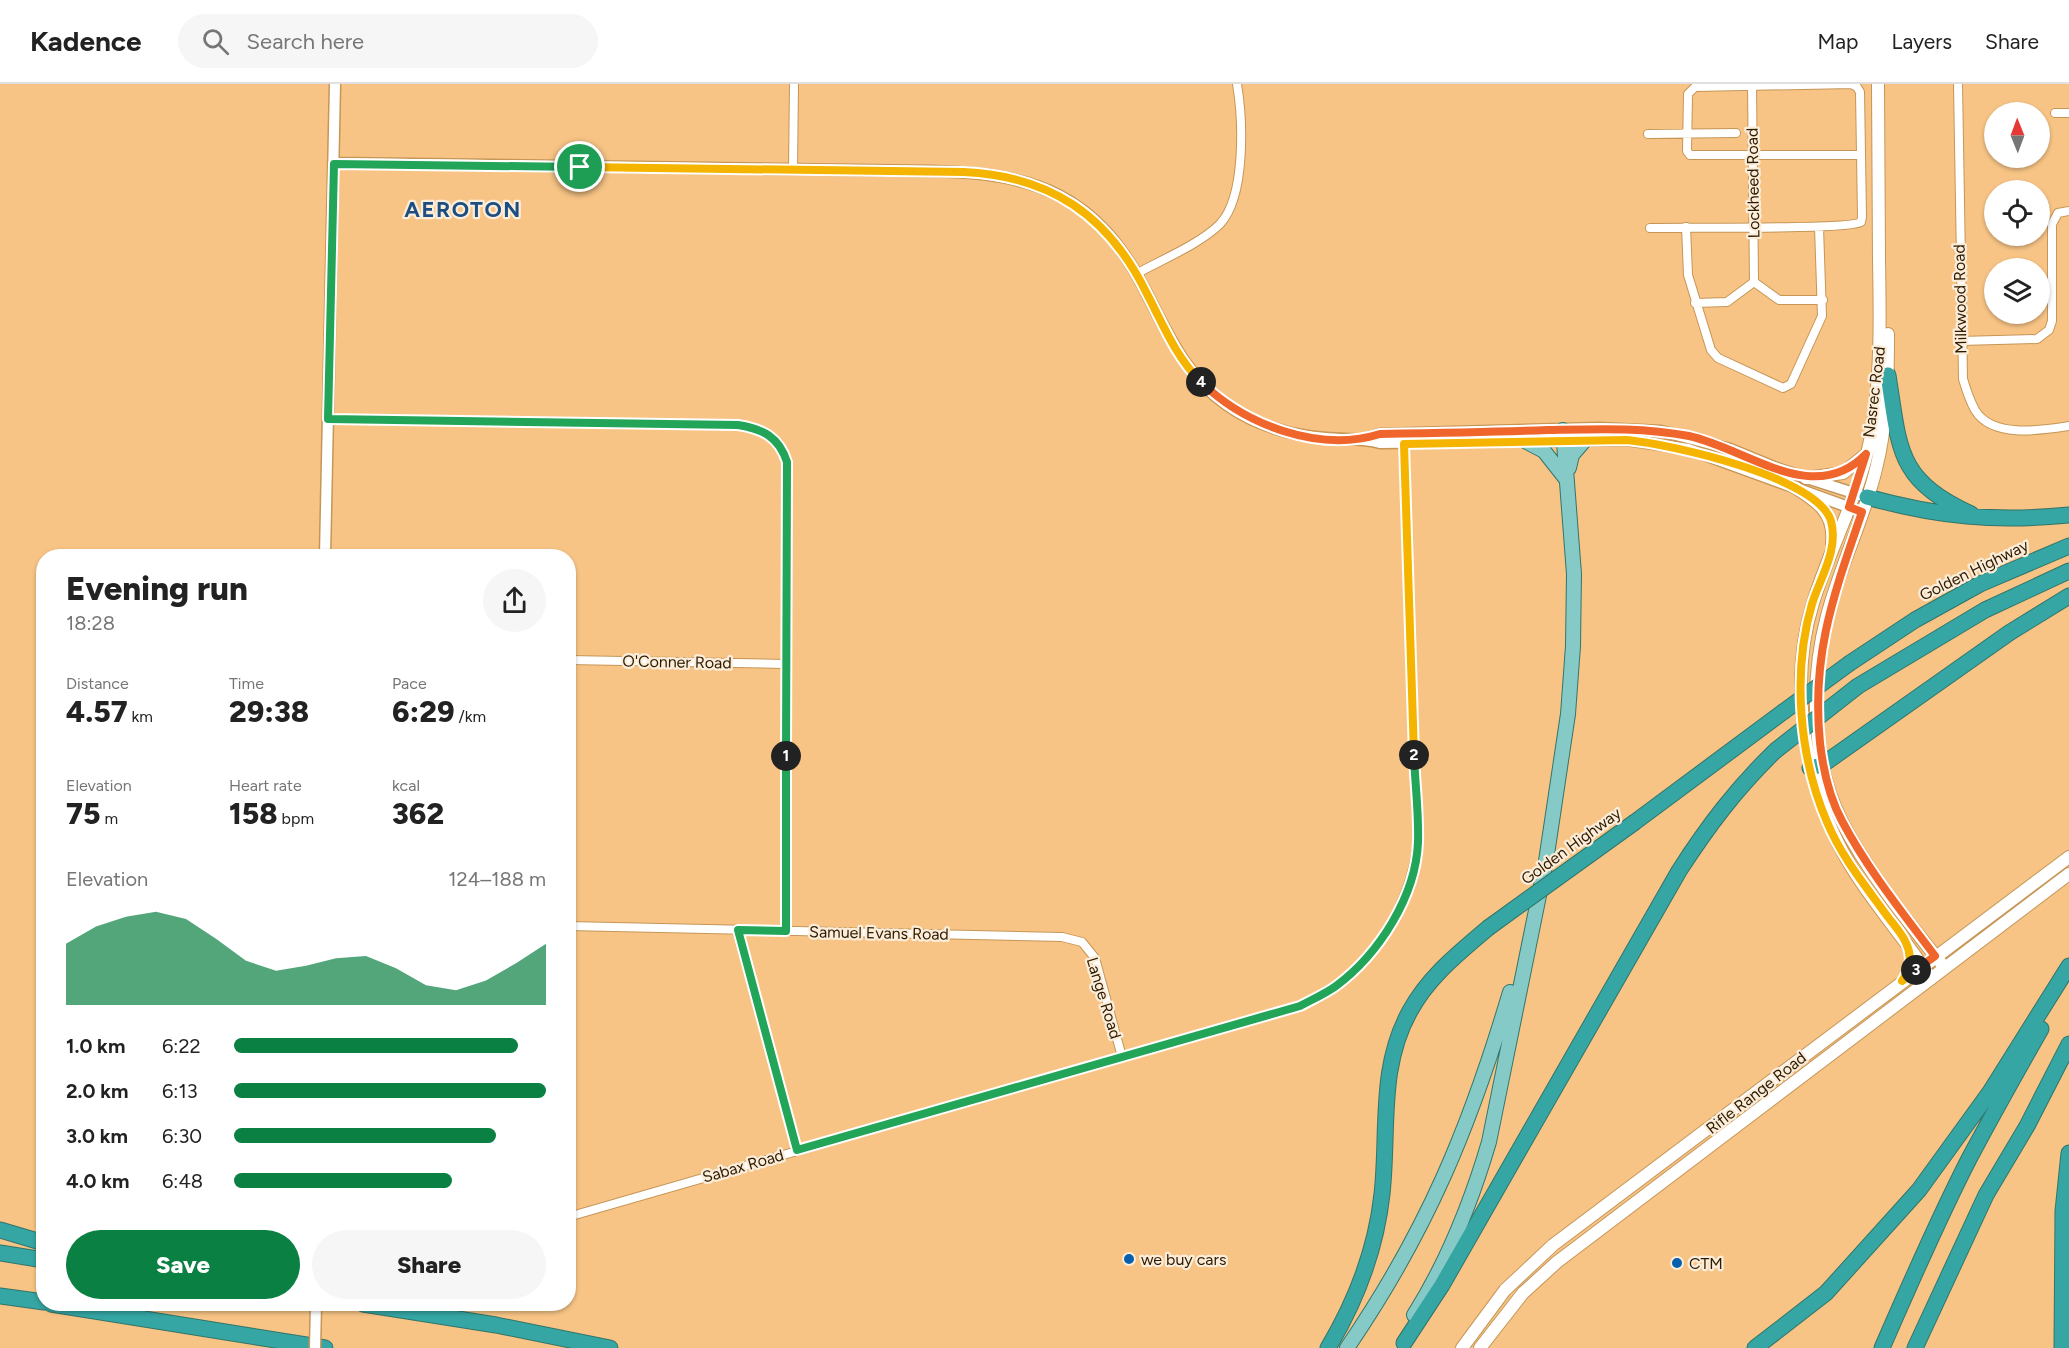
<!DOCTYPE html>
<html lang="en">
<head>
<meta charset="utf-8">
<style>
	:root { --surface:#fff; --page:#f6f6f6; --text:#222; --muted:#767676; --line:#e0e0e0; --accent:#0b8043 }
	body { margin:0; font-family:Figtree,sans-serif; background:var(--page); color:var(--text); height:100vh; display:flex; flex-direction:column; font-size:22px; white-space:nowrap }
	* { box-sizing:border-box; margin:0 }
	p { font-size:20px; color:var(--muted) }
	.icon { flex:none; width:33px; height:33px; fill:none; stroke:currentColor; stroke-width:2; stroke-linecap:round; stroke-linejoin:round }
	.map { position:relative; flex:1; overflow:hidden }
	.sheet { position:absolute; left:36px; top:465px; width:540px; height:762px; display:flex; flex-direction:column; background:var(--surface); border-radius:24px; box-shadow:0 2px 4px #0004 }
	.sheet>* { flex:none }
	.needle { width:39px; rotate:359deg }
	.buttons { position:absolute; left:1984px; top:18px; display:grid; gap:12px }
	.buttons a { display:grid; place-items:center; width:66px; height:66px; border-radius:50%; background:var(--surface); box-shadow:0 2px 4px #0004; font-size:30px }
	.pin { position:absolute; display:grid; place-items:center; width:51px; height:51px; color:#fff; margin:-26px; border:3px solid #fff; border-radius:50%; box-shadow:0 2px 6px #0007 }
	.km { position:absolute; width:30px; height:30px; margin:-15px; border-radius:50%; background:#222; color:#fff; font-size:16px; line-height:30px; text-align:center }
	.round { display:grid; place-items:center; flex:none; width:63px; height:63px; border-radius:32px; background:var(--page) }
	.head { display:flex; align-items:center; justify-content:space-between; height:102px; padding:0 30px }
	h1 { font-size:33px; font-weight:800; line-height:45px }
	.metrics { display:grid; grid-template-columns:repeat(3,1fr); gap:9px; height:102px; padding:6px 30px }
	.metrics div { display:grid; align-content:center }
	.metrics b { font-size:30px; font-weight:800 }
	.metrics small { font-size:16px; font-weight:400 }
	.metrics p { font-size:16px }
	.chart { height:168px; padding:12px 30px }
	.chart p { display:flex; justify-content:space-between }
	.chart svg { width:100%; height:108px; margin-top:6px; fill:var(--accent); opacity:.7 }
	.action { display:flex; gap:12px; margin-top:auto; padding:12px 30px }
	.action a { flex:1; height:69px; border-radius:36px; background:var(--accent); color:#fff; font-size:24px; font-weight:800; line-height:69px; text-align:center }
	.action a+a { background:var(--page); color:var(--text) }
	ul { padding:0 30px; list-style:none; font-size:20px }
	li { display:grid; grid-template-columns:96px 72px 1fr; align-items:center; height:45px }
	li i { height:15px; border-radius:8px; background:var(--accent) }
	header { display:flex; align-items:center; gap:36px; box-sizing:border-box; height:84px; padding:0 30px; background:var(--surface); border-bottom:2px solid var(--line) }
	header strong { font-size:28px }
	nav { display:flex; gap:33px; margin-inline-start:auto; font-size:21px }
	.search { width:420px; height:54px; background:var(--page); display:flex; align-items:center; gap:15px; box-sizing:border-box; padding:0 21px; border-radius:33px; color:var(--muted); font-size:22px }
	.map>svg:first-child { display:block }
</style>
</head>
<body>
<header>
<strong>Kadence</strong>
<div class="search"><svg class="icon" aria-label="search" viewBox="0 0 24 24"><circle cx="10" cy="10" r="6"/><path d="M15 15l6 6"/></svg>Search here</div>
<nav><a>Map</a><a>Layers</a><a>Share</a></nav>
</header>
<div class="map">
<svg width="2069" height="1264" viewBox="0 0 2069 1264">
	<rect width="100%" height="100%" fill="#f7c485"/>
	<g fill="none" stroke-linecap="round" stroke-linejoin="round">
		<g stroke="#c69657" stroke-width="10">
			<path id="minor" d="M1752 0 1754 198
				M1958 0 1963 295C1966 305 1970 317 1975 326 1992 355 2043 346 2069 342
				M2055 29H2069
				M1648 50 1736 49
				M793 85 794 0
				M1686 143 1688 191 1711 266 1718 274 1783 304 1791 300 1822 232 1819 143
				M1650 144C1679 143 1850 146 1861 138L1862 133 1860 8 1857 3 1851 0 1695 3 1688 10 1687 67 1690 71H1861
				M1136 190C1161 176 1200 160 1220 140 1246 112 1243 36 1237 0
				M1754 198 1779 216H1823
				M1695 219 1727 218 1754 198
				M1960 257 2037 255 2049 246 2052 237V140L2058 129 2069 127
				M328 335 738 341C763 345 778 353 787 378L786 847
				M568 576 785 580
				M568 842 1062 853 1082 858 1095 874 1122 973
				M737 846 797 1066
				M568 1133 1300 922C1311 916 1325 910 1336 902 1381 869 1411 814 1418 758L1403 354"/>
		</g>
		<g stroke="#c69657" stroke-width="13">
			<path id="tertiary" d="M334 79 931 87C1035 89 1097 110 1146 208 1168 250 1186 293 1227 321 1255 341 1292 352 1326 354 1345 356 1362 354 1380 359L1627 356 1688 365 1862 428
				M1365 355 1380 350 1599 344 1661 347 1730 365 1779 385 1863 412
				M325 472 335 0"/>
		</g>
		<g stroke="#c69657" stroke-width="14">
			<path id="secondary" d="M1878 0C1878 58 1879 117 1879 175 1880 230 1881 285 1873 340 1864 403 1831 460 1813 519 1787 602 1806 707 1849 779 1873 820 1906 855 1931 895
				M1888 250C1888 295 1887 342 1876 385 1864 435 1840 482 1827 532 1810 596 1811 675 1841 736 1868 789 1908 838 1945 884
				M1806 394 1843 389 1864 372
				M1796 404C1818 418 1835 429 1832 459
				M1462 1264 1505 1206 1553 1161 2069 773
				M1480 1264 1523 1209 1557 1178 2069 790"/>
		</g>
		<g stroke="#32756a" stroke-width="16">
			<path id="primary" d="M1525 357 1544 367 1566 395
				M1569 384 1572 371 1585 356
				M1414 1231C1448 1177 1471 1119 1489 1058L1546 777 1568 630 1573 562 1574 490 1563 346
				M1347 1264C1427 1147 1470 1043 1510 908"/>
		</g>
		<g stroke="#32756a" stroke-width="17">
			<path id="motorway" d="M1888 291C1900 366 1896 395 1971 430
				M1867 413C1939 433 1995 438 2069 431
				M1850 579 1915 536 1980 500 2069 462
				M1858 602 1985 526 2069 487
				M1810 684 1822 681 2009 549 2069 512
				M1635 738 1783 628
				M0 1146 44 1159
				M0 1169 44 1176
				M0 1212 44 1218
				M51 1220 325 1264
				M363 1220 496 1241 610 1264
				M1404 1259 1442 1201 1679 787C1708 742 1736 705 1775 667
				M1328 1264C1356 1217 1376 1165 1382 1110 1389 1047 1378 984 1410 927 1429 892 1459 869 1488 844
				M1755 1264 1826 1209 1919 1106 1990 1008 2069 882
				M1882 1264C1910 1200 1938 1135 1970 1073 1993 1030 2017 987 2041 945
				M1915 1264 1986 1111 2027 1042 2069 960
				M2062 1264 2063 1127 2069 1069"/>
		</g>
		<use href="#minor" stroke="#fff" stroke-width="8"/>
		<use href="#tertiary" stroke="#fff" stroke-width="10"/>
		<use href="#secondary" stroke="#fff" stroke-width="12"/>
		<use href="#primary" stroke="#86cac8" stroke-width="14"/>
		<use href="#motorway" stroke="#35a6a3" stroke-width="15"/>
		<g stroke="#c69657" stroke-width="13" stroke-linecap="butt">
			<path id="tertiary-bridge" d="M315 1264 316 1220"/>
		</g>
		<g stroke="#32756a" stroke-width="17" stroke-linecap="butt">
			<path id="motorway-bridge" d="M1783 628 1850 579
				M1775 667 1858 602
				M1488 844 1635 738"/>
		</g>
		<use href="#tertiary-bridge" stroke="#fff" stroke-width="10"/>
		<use href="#motorway-bridge" stroke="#35a6a3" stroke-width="15"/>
	</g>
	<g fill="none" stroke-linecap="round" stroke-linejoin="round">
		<g stroke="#fff" stroke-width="12">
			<path id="split-1" d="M580 83 334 80 328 335 738 341C763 345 779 353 787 378L786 672"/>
		</g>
		<g stroke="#fff" stroke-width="12">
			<path id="split-2" d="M786 672V847L738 846 797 1066 1300 922C1311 916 1325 910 1336 902 1379 870 1416 812 1418 758 1419 729 1415 700 1414 671"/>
		</g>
		<g stroke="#fff" stroke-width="12">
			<path id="split-3" d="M1414 671 1404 360 1627 356C1670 360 1818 393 1831 437 1839 466 1820 494 1812 520 1792 588 1799 673 1827 738 1841 772 1864 800 1885 829 1892 839 1902 849 1906 859 1913 873 1910 885 1902 897L1916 886"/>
		</g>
		<g stroke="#fff" stroke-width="12">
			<path id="split-4" d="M1201 298C1245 341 1319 369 1380 350 1436 349 1492 348 1548 346 1596 345 1642 343 1689 352 1748 365 1814 424 1866 370L1849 423 1862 428C1834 510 1811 570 1820 659 1823 685 1829 713 1842 737 1868 786 1902 828 1935 872L1916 886"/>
		</g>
		<g stroke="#fff" stroke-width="12">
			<path id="split-5" d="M580 83 964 88C1050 92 1108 131 1146 208 1163 240 1175 272 1201 298"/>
		</g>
		<use href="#split-1" stroke="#22a559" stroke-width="8"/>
		<use href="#split-2" stroke="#22a559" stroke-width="8"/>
		<use href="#split-3" stroke="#f5b400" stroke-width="8"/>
		<use href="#split-4" stroke="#f0652b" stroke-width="8"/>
		<use href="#split-5" stroke="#f5b400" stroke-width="8"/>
	</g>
	<g fill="#0760ad" stroke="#fcedda" stroke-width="2">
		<circle cx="1129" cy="1175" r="6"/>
		<circle cx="1677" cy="1179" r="6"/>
	</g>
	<g text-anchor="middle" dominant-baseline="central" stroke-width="4.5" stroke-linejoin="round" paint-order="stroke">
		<g font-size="16" fill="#2d1b01" stroke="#fcedda">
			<text transform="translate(1753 99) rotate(-91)">Lockheed Road</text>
			<text transform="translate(1960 215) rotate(-91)">Milkwood Road</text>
			<text transform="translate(1874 308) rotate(-83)">Nasrec Road</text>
			<text transform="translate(1974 486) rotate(-26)">Golden Highway</text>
			<text transform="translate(677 578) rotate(1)">O'Conner Road</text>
			<text transform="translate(1571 762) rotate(-36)">Golden Highway</text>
			<text transform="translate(879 849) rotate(1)">Samuel Evans Road</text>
			<text transform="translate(1104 914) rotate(73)">Lange Road</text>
			<text transform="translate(1756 1009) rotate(-38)">Rifle Range Road</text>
			<text transform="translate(743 1082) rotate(-16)">Sabax Road</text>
		</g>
		<g font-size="16" fill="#2d1b01" stroke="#fcedda" text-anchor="start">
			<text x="1141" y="1175">we buy cars</text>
			<text x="1689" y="1179">CTM</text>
		</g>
		<g font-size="22" font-weight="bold" letter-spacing="1.5" fill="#1d4e81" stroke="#fcedda">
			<text x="463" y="125">AEROTON</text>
		</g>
	</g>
</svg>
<div class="buttons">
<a><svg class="needle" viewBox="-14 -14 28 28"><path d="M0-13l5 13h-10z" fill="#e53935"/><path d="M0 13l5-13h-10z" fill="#767676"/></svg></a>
<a><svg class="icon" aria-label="locate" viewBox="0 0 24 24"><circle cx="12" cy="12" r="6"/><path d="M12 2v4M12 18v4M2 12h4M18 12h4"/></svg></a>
<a><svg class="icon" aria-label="layers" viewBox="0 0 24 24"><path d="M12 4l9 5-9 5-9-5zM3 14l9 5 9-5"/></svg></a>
</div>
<div class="pin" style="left:580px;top:83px;background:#1e9e55"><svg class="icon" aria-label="arrive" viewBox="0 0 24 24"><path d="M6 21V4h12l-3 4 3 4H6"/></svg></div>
<b class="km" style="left:786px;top:672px">1</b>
<b class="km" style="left:1414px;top:671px">2</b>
<b class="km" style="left:1916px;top:886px">3</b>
<b class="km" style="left:1201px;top:298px">4</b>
<section class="sheet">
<div class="head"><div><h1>Evening run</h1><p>18:28</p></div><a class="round"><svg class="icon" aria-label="share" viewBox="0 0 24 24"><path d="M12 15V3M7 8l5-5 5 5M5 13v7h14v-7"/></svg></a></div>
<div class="metrics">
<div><p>Distance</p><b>4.57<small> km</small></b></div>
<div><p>Time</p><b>29:38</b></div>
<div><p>Pace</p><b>6:29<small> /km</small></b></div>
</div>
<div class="metrics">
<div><p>Elevation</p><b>75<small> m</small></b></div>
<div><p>Heart rate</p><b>158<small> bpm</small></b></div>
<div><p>kcal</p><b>362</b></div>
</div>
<div class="chart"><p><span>Elevation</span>124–188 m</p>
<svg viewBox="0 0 160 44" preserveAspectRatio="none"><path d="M0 44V19L10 12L20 8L30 6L40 9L50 17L60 26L70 30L80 28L90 25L100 24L110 29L120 36L130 38L140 34L150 27L160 19V44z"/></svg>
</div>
<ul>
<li><b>1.0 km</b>6:22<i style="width:91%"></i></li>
<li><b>2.0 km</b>6:13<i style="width:100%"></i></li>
<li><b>3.0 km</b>6:30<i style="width:84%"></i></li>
<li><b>4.0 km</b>6:48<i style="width:70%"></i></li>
</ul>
<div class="action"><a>Save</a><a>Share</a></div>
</section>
</div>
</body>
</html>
